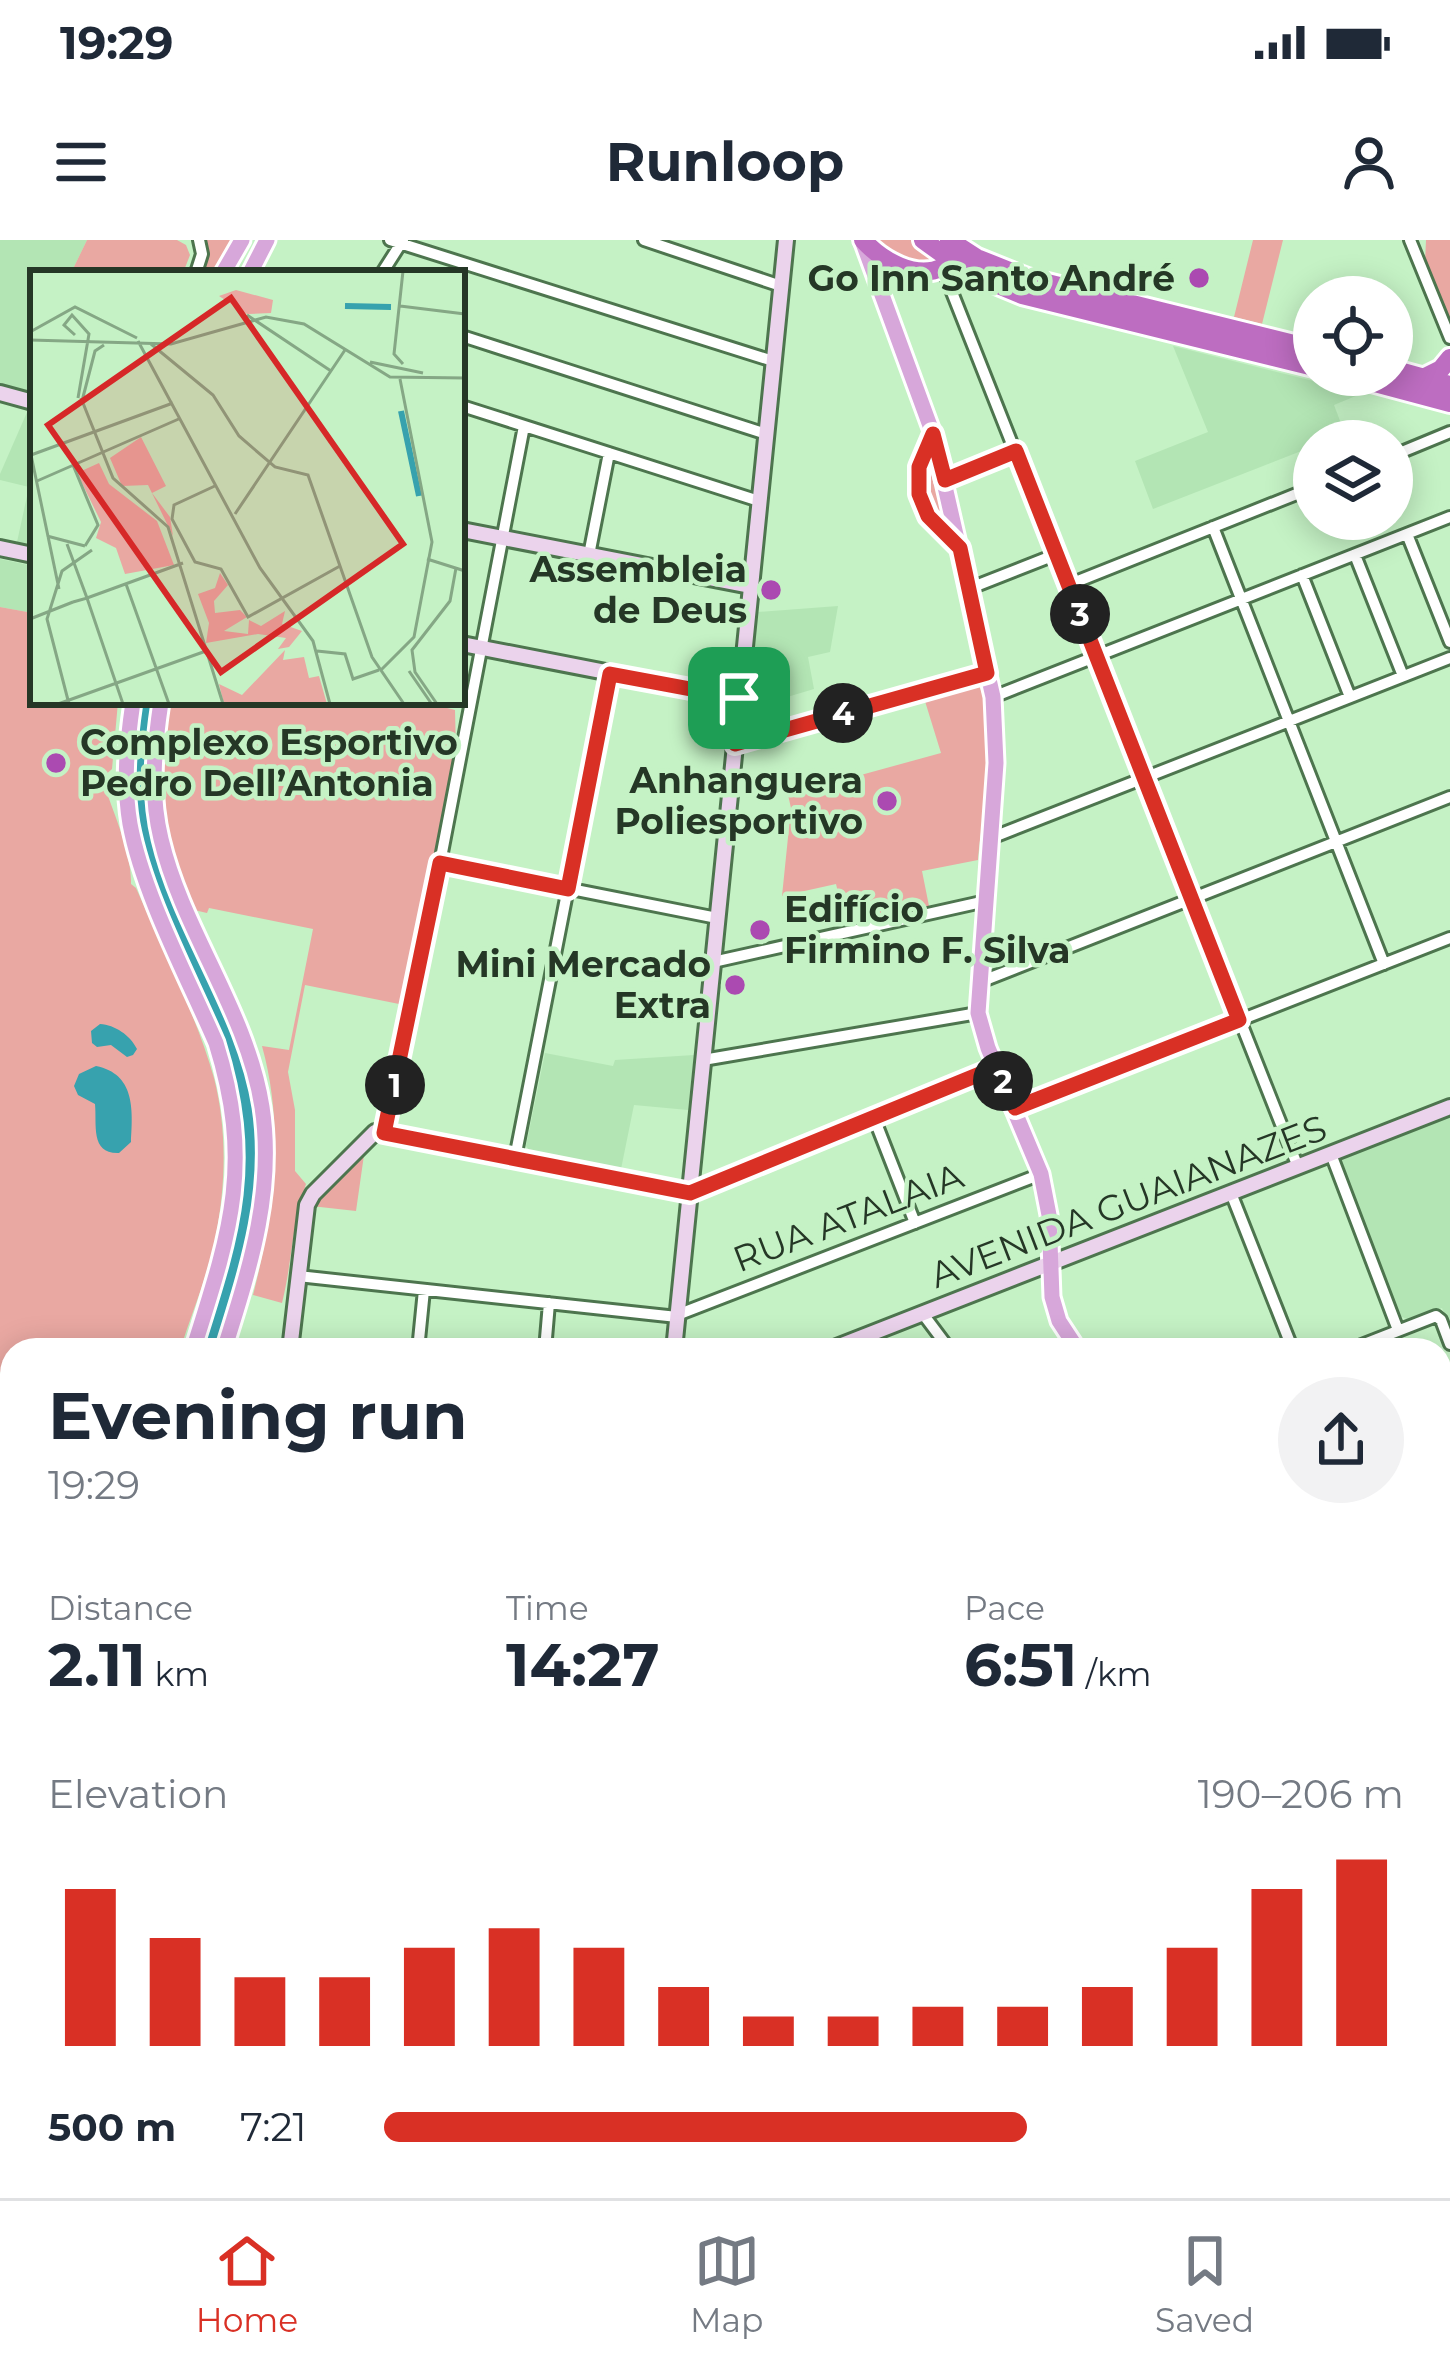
<!DOCTYPE html>
<html lang="en">
<head>
<meta charset="utf-8">
<style>
	:root { --surface:#fff; --page:#f2f2f3; --text:#1f2937; --muted:#747a83; --line:#e0e1e3; --accent:#d93025 }
	body { margin:0; font-family:Montserrat,sans-serif; background:var(--page); color:var(--text); height:100vh; display:flex; flex-direction:column; font-size:45px; white-space:nowrap }
	* { box-sizing:border-box; margin:0 }
	p { font-size:39px; color:var(--muted) }
	.icon { flex:none; width:66px; height:66px; fill:none; stroke:currentColor; stroke-width:2; stroke-linecap:round; stroke-linejoin:round }
	.map { position:relative; flex:1; overflow:hidden }
	.side { position:absolute; left:0px; top:1098px; width:1452px; height:861px; display:flex; flex-direction:column; background:var(--surface); border-radius:36px 36px 0 0; box-shadow:0 6px 30px #0003 }
	.side>* { flex:none }
	.tools { position:absolute; left:1293px; top:36px; display:grid; gap:24px }
	.tools a { display:grid; place-items:center; width:120px; height:120px; border-radius:50%; background:var(--surface); box-shadow:0 6px 30px #0003; font-size:60px }
	.pin { position:absolute; display:grid; place-items:center; width:102px; height:102px; color:#fff; margin:-51px; border-radius:24px; box-shadow:0 6px 18px #0006 }
	.km { position:absolute; width:60px; height:60px; margin:-30px; border-radius:50%; background:#222; color:#fff; font-size:33px; line-height:60px; text-align:center }
	.round { display:grid; place-items:center; flex:none; width:126px; height:126px; border-radius:63px; background:var(--page) }
	.summary { display:flex; align-items:center; justify-content:space-between; height:204px; padding:0 48px }
	h1 { font-size:66px; font-weight:700; line-height:90px }
	.stats { display:grid; grid-template-columns:repeat(3,1fr); gap:18px; height:204px; padding:12px 48px }
	.stats div { display:grid; align-content:center }
	.stats b { font-size:60px; font-weight:700 }
	.stats small { font-size:33px; font-weight:400 }
	.stats p { font-size:33px }
	.chart { height:336px; padding:24px 48px }
	.chart p { display:flex; justify-content:space-between }
	.chart svg { width:100%; height:216px; margin-top:12px; stroke:var(--accent); stroke-width:6 }
	ul { padding:0 48px; list-style:none; font-size:39px }
	li { display:grid; grid-template-columns:192px 144px 1fr; align-items:center; height:90px }
	li i { height:30px; border-radius:15px; background:var(--accent) }
	.status { display:flex; justify-content:space-between; align-items:center; height:84px; padding:0 60px; background:var(--surface); direction:ltr }
	.status svg { height:33px; fill:currentColor }
	header { display:flex; justify-content:space-between; align-items:center; height:156px; padding:0 48px; background:var(--surface); font-size:54px; font-weight:700 }
	.tabs { display:flex; justify-content:space-around; align-items:center; height:168px; border-top:3px solid var(--line); background:var(--surface); font-size:33px; color:var(--muted) }
	.tabs a { display:grid; justify-items:center; gap:6px }
	.tabs .active { color:var(--accent) }
	.map>svg:first-child { display:block }
</style>
</head>
<body>
<div class="status"><b>19:29</b><svg viewBox="0 0 49 12"><path d="M0 12V9h3v3zM5 12V6h3v6zM10 12V3h3v9zM15 12V0h3v12zM26 1h20v11H26zM47 4h2v5h-2z"/></svg></div>
<header><svg class="icon" aria-label="menu" viewBox="0 0 24 24"><path d="M4 6h16M4 12h16M4 18h16"/></svg>Runloop<svg class="icon" aria-label="person" viewBox="0 0 24 24"><circle cx="12" cy="8" r="4"/><path d="M4 21q1-7 8-7t8 7"/></svg></header>
<div class="map">
<svg width="1450" height="1958" viewBox="0 0 1450 1958">
	<rect width="100%" height="100%" fill="#c5f2c5"/>
	<path fill="#b3e5b4" d="M0 0H87L71 33H33L32 156 0 146Z
		M1173 106 1297 137 1363 153 1334 165 1345 194 1328 201H1314V206L1153 269 1135 221 1208 192Z
		M28 170 33 171V305L17 302 29 247 0 240V234Z
		M0 319 33 326V373L0 367Z
		M838 366 830 412 808 417 814 449 747 469 757 372Z
		M545 813 613 826 615 820 694 815 688 870 634 865 621 929 530 911 526 906Z
		M1450 874V1086L1442 1068 1409 1080 1400 1076 1339 918Z"/>
	<path fill="#e9a8a2" d="M87 0H177L186 5 190 15 183 33H71Z
		M205 0H231L213 33H199L206 9Z
		M873 0H912L935 22C911 26 891 15 873 0Z
		M1253 0H1283L1262 84 1234 77Z
		M1426 0H1450V82L1425 23Z
		M927 215H931L946 281 943 285C923 264 922 243 927 215Z
		M0 367 33 373V462H118L112 529 102 538C112 571 132 611 131 644L136 648C162 707 197 777 214 838 227 889 226 943 216 995 209 1033 192 1072 180 1110H12V1136L0 1132Z
		M978 444C1000 484 982 574 978 620L922 631 929 666 846 685 836 644 782 656 791 568 788 555 941 513 924 458Z
		M169 462H444L443 467 455 470 456 512 404 765 305 745 288 832 295 870V931L306 944C292 982 292 1024 282 1063L253 1055C274 973 285 889 262 806L289 810 313 689 209 668 207 673 194 670C163 594 155 544 169 462Z
		M365 908 356 971 311 966Z
		M384 1947H560L559 1958H400Z
		M766 1947H836L835 1958H729Z
		M850 1947H908L907 1958H849Z"/>
	<path fill="#37a2ae" d="M100 784C115 785 130 795 137 809L133 815 127 817 111 805 97 807 92 803 91 791Z
		M96 826C135 834 133 869 131 902L119 913C90 914 97 885 95 864L78 855 74 846 79 834Z"/>
	<g fill="none" stroke-linecap="round" stroke-linejoin="round">
		<path stroke="#37a2ae" stroke-width="16" d="M147 462C141 501 136 542 143 581 161 688 236 776 249 885 259 962 231 1037 208 1110"/>
		<g stroke="#4d754e" stroke-width="16">
			<path id="street" d="M390 0 773 121
				M644 0 781 46
				M1410 0 1450 98
				M946 22V37L1298 927
				M196 33 202 14 199 0
				M382 33 403 0
				M462 96 766 194
				M462 166 759 261
				M933 194C907 243 916 271 957 306
				M1392 216 1450 192
				M945 240 1016 211
				M1213 287 1384 724
				M1407 294 1450 402
				M589 315 609 213
				M1355 315 1403 436
				M1302 335 1350 457
				M1068 345 1314 247
				M968 349 1057 314
				M993 457 1450 277
				M735 504 987 433
				M991 598 1450 418
				M440 623 717 678
				M713 722 986 661
				M980 742 1450 557
				M703 820 978 773
				M1015 868 1450 698
				M874 878 915 983
				M384 893 440 623 524 186
				M1331 914 1398 1090
				M515 918 610 434
				M690 953 997 827
				M1231 953 1293 1110
				M298 1036 677 1077
				M923 1074 950 1110
				M677 1075 1041 934
				M418 1110 424 1050
				M545 1110 549 1063
				M1349 1110 1436 1076 1441 1080 1450 1104
				M1440 1273 1450 1263
				M0 1275 12 1279
				M1440 1321 1450 1330
				M0 1388 12 1392
				M1440 1448 1450 1457
				M1440 1554 1450 1563
				M0 1588 12 1591
				M1440 1595 1450 1584
				M1440 1778 1450 1782
				M1440 1797 1450 1795
				M1440 1816 1450 1824
				M1440 1870 1450 1885
				M0 1889 12 1894
				M1440 1941 1450 1936
				M135 1947 161 1958
				M1280 1947 1301 1955 1396 1947
				M367 1958 371 1947
				M712 1958 713 1947
				M841 1958 842 1947
				M913 1958 914 1947
				M1088 1958 1095 1947"/>
		</g>
		<g stroke="#4d754e" stroke-width="20">
			<path id="secondary" d="M0 153 33 162
				M462 290 750 346
				M0 308 33 315
				M462 404 739 458
				M290 1110 307 965 313 954 375 892 690 953
				M674 1110 786 0
				M829 1110 1450 867
				M0 1188 12 1192
				M585 1958 586 1947"/>
		</g>
		<g stroke="#fff" stroke-width="21">
			<path id="primary" d="M863 3 933 194 993 457 996 523 978 773 988 808 1041 934 1049 975 1052 1057 1059 1081 1078 1110
				M223 33 242 0
				M250 33 267 0
				M133 462C127 503 123 543 130 584 143 654 187 736 216 803 254 925 230 993 193 1110
				M161 462C154 508 150 554 161 599 183 692 247 771 262 867 275 952 249 1030 224 1110
				M0 1708 12 1671
				M0 1801 12 1764
				M1001 1958 1004 1947"/>
		</g>
		<g stroke="#fff" stroke-width="24">
			<path id="highway" d="M863 0C881 20 916 41 943 27L949 9
				M923 0 969 33 1022 55 1314 127
				M949 0 977 18 1027 38 1314 109
				M1392 129 1450 145
				M1345 135 1450 163
				M1425 137 1441 129 1450 118"/>
		</g>
		<use href="#street" stroke="#fff" stroke-width="10"/>
		<use href="#secondary" stroke="#ebd3ec" stroke-width="14"/>
		<use href="#primary" stroke="#d7a7da" stroke-width="15"/>
		<use href="#highway" stroke="#bd6dc1" stroke-width="18"/>
	</g>
	<g fill="none" stroke-linecap="round" stroke-linejoin="round">
		<g stroke="#fff" stroke-width="24">
			<path id="route" d="M933 194 945 240 1016 211 1239 780 1015 868 997 827 690 953 384 893 440 623 568 649 610 434 739 458 735 504 987 433 960 308 928 276 919 254V227Z"/>
		</g>
		<use href="#route" stroke="#d93025" stroke-width="15"/>
	</g>
	<g fill="#ab4ab1" stroke="#c5f2c5" stroke-width="4.5">
		<circle cx="1199" cy="38" r="12"/>
		<circle cx="771" cy="350" r="12"/>
		<circle cx="56" cy="523" r="12"/>
		<circle cx="887" cy="561" r="12"/>
		<circle cx="760" cy="690" r="12"/>
		<circle cx="735" cy="745" r="12"/>
	</g>
	<g text-anchor="middle" dominant-baseline="central" stroke-width="9" stroke-linejoin="round" paint-order="stroke">
		<g font-size="36" font-weight="bold" fill="#253726" stroke="#c5f2c5" text-anchor="end">
			<text x="1175" y="38">Go Inn Santo André</text>
			<text x="747" y="329">Assembleia<tspan x="747" dy="41">de Deus</tspan></text>
			<text x="80" y="502" text-anchor="start">Complexo Esportivo<tspan x="80" dy="41">Pedro Dell’Antonia</tspan></text>
			<text x="863" y="540">Anhanguera<tspan x="863" dy="41">Poliesportivo</tspan></text>
			<text x="784" y="669" text-anchor="start">Edifício<tspan x="784" dy="41">Firmino F. Silva</tspan></text>
			<text x="711" y="724">Mini Mercado<tspan x="711" dy="41">Extra</tspan></text>
		</g>
		<g font-size="36" fill="#253726" stroke="#c5f2c5">
			<text transform="translate(1128 961) rotate(-21)">AVENIDA GUAIANAZES</text>
			<text transform="translate(848 977) rotate(-21)">RUA ATALAIA</text>
		</g>
	</g>
	<g transform="translate(30 30)">
		<rect width="435" height="435" fill="#c5f2c5"/>
		<path d="M206 20 243 30 241 43 217 44 189 26ZM111 167 136 216 122 223 140 247 143 266 118 215 92 216 80 188ZM69 193 79 214 127 251 144 295 95 304 86 278 66 268 71 252 47 203ZM190 303 198 315 184 331 185 343 210 340 217 347 194 361 218 364 219 350 231 356 255 341 252 354 272 361 259 377 248 379 256 368 228 364 176 373 179 353 168 324 185 318ZM255 380 253 390 274 387 279 408 289 406 297 434H194L189 414 212 425Z" fill="#e9a8a2"/>
		<path fill="none" stroke="#37a2ae" stroke-width="6" d="M315 36 361 37M371 141 389 226"/>
		<path fill="none" stroke="#85a785" stroke-width="3" d="M373 1 364 84 373 94M370 36 435 44M217 45 301 101M0 62 45 37 107 68M45 65 34 55 42 45 59 64 48 128M0 70 141 74 236 47 274 54 360 107 435 108M108 71 230 298 283 371 300 434M121 74 183 125 209 166 245 197 278 205 342 387 374 434M340 92 393 103M51 128 83 208 138 257 193 434M52 131 65 81 74 75M0 180 29 319M1 185 143 133M43 195 68 255 55 276M7 211 151 148M187 215 144 235 142 249 165 292 191 299 218 347 310 296M205 244 315 80M17 266 55 276M37 274 57 328 153 293M397 289 435 301M96 314 139 434M43 332 57 328 93 434M0 349 43 332M287 381 315 384 323 409 349 400M351 400 384 367 402 272 370 109M379 401 401 433M28 434 176 381M39 434 17 349 32 301 62 280M407 434 385 402 382 380 420 331 426 298"/>
		<path fill="#d62828" fill-opacity="0.15" stroke="#d62828" stroke-width="6" d="M201 28 373 274 191 402 18 155Z"/>
		<rect width="435" height="435" fill="none" stroke="#253726" stroke-width="6"/>
	</g>
</svg>
<div class="tools">
<a><svg class="icon" aria-label="locate" viewBox="0 0 24 24"><circle cx="12" cy="12" r="6"/><path d="M12 2v4M12 18v4M2 12h4M18 12h4"/></svg></a>
<a><svg class="icon" aria-label="layers" viewBox="0 0 24 24"><path d="M12 4l9 5-9 5-9-5zM3 14l9 5 9-5"/></svg></a>
</div>
<div class="pin" style="left:739px;top:458px;background:#1e9e55"><svg class="icon" aria-label="arrive" viewBox="0 0 24 24"><path d="M6 21V4h12l-3 4 3 4H6"/></svg></div>
<b class="km" style="left:395px;top:845px">1</b>
<b class="km" style="left:1003px;top:841px">2</b>
<b class="km" style="left:1080px;top:374px">3</b>
<b class="km" style="left:843px;top:473px">4</b>
<section class="side">
<div class="summary"><div><h1>Evening run</h1><p>19:29</p></div><a class="round"><svg class="icon" aria-label="share" viewBox="0 0 24 24"><path d="M12 15V3M7 8l5-5 5 5M5 13v7h14v-7"/></svg></a></div>
<div class="stats">
<div><p>Distance</p><b>2.11<small> km</small></b></div>
<div><p>Time</p><b>14:27</b></div>
<div><p>Pace</p><b>6:51<small> /km</small></b></div>
</div>
<div class="chart"><p><span>Elevation</span>190–206 m</p>
<svg viewBox="0 0 160 44" preserveAspectRatio="none"><path d="M5 44V12M15 44V22M25 44V30M35 44V30M45 44V24M55 44V20M65 44V24M75 44V32M85 44V38M95 44V38M105 44V36M115 44V36M125 44V32M135 44V24M145 44V12M155 44V6"/></svg>
</div>
<ul>
<li><b>500 m</b>7:21<i style="width:63%"></i></li>
</ul>
</section>
</div>
<nav class="tabs">
<a class="active"><svg class="icon" aria-label="home" viewBox="0 0 24 24"><path d="M3 11l9-7 9 7M6 9v11h12V9"/></svg>Home</a>
<a><svg class="icon" aria-label="map" viewBox="0 0 24 24"><path d="M3 6l6-2 6 2 6-2v14l-6 2-6-2-6 2zM9 4v14M15 6v14"/></svg>Map</a>
<a><svg class="icon" aria-label="saved" viewBox="0 0 24 24"><path d="M7 4h10v16l-5-4-5 4z"/></svg>Saved</a>
</nav>
</body>
</html>
